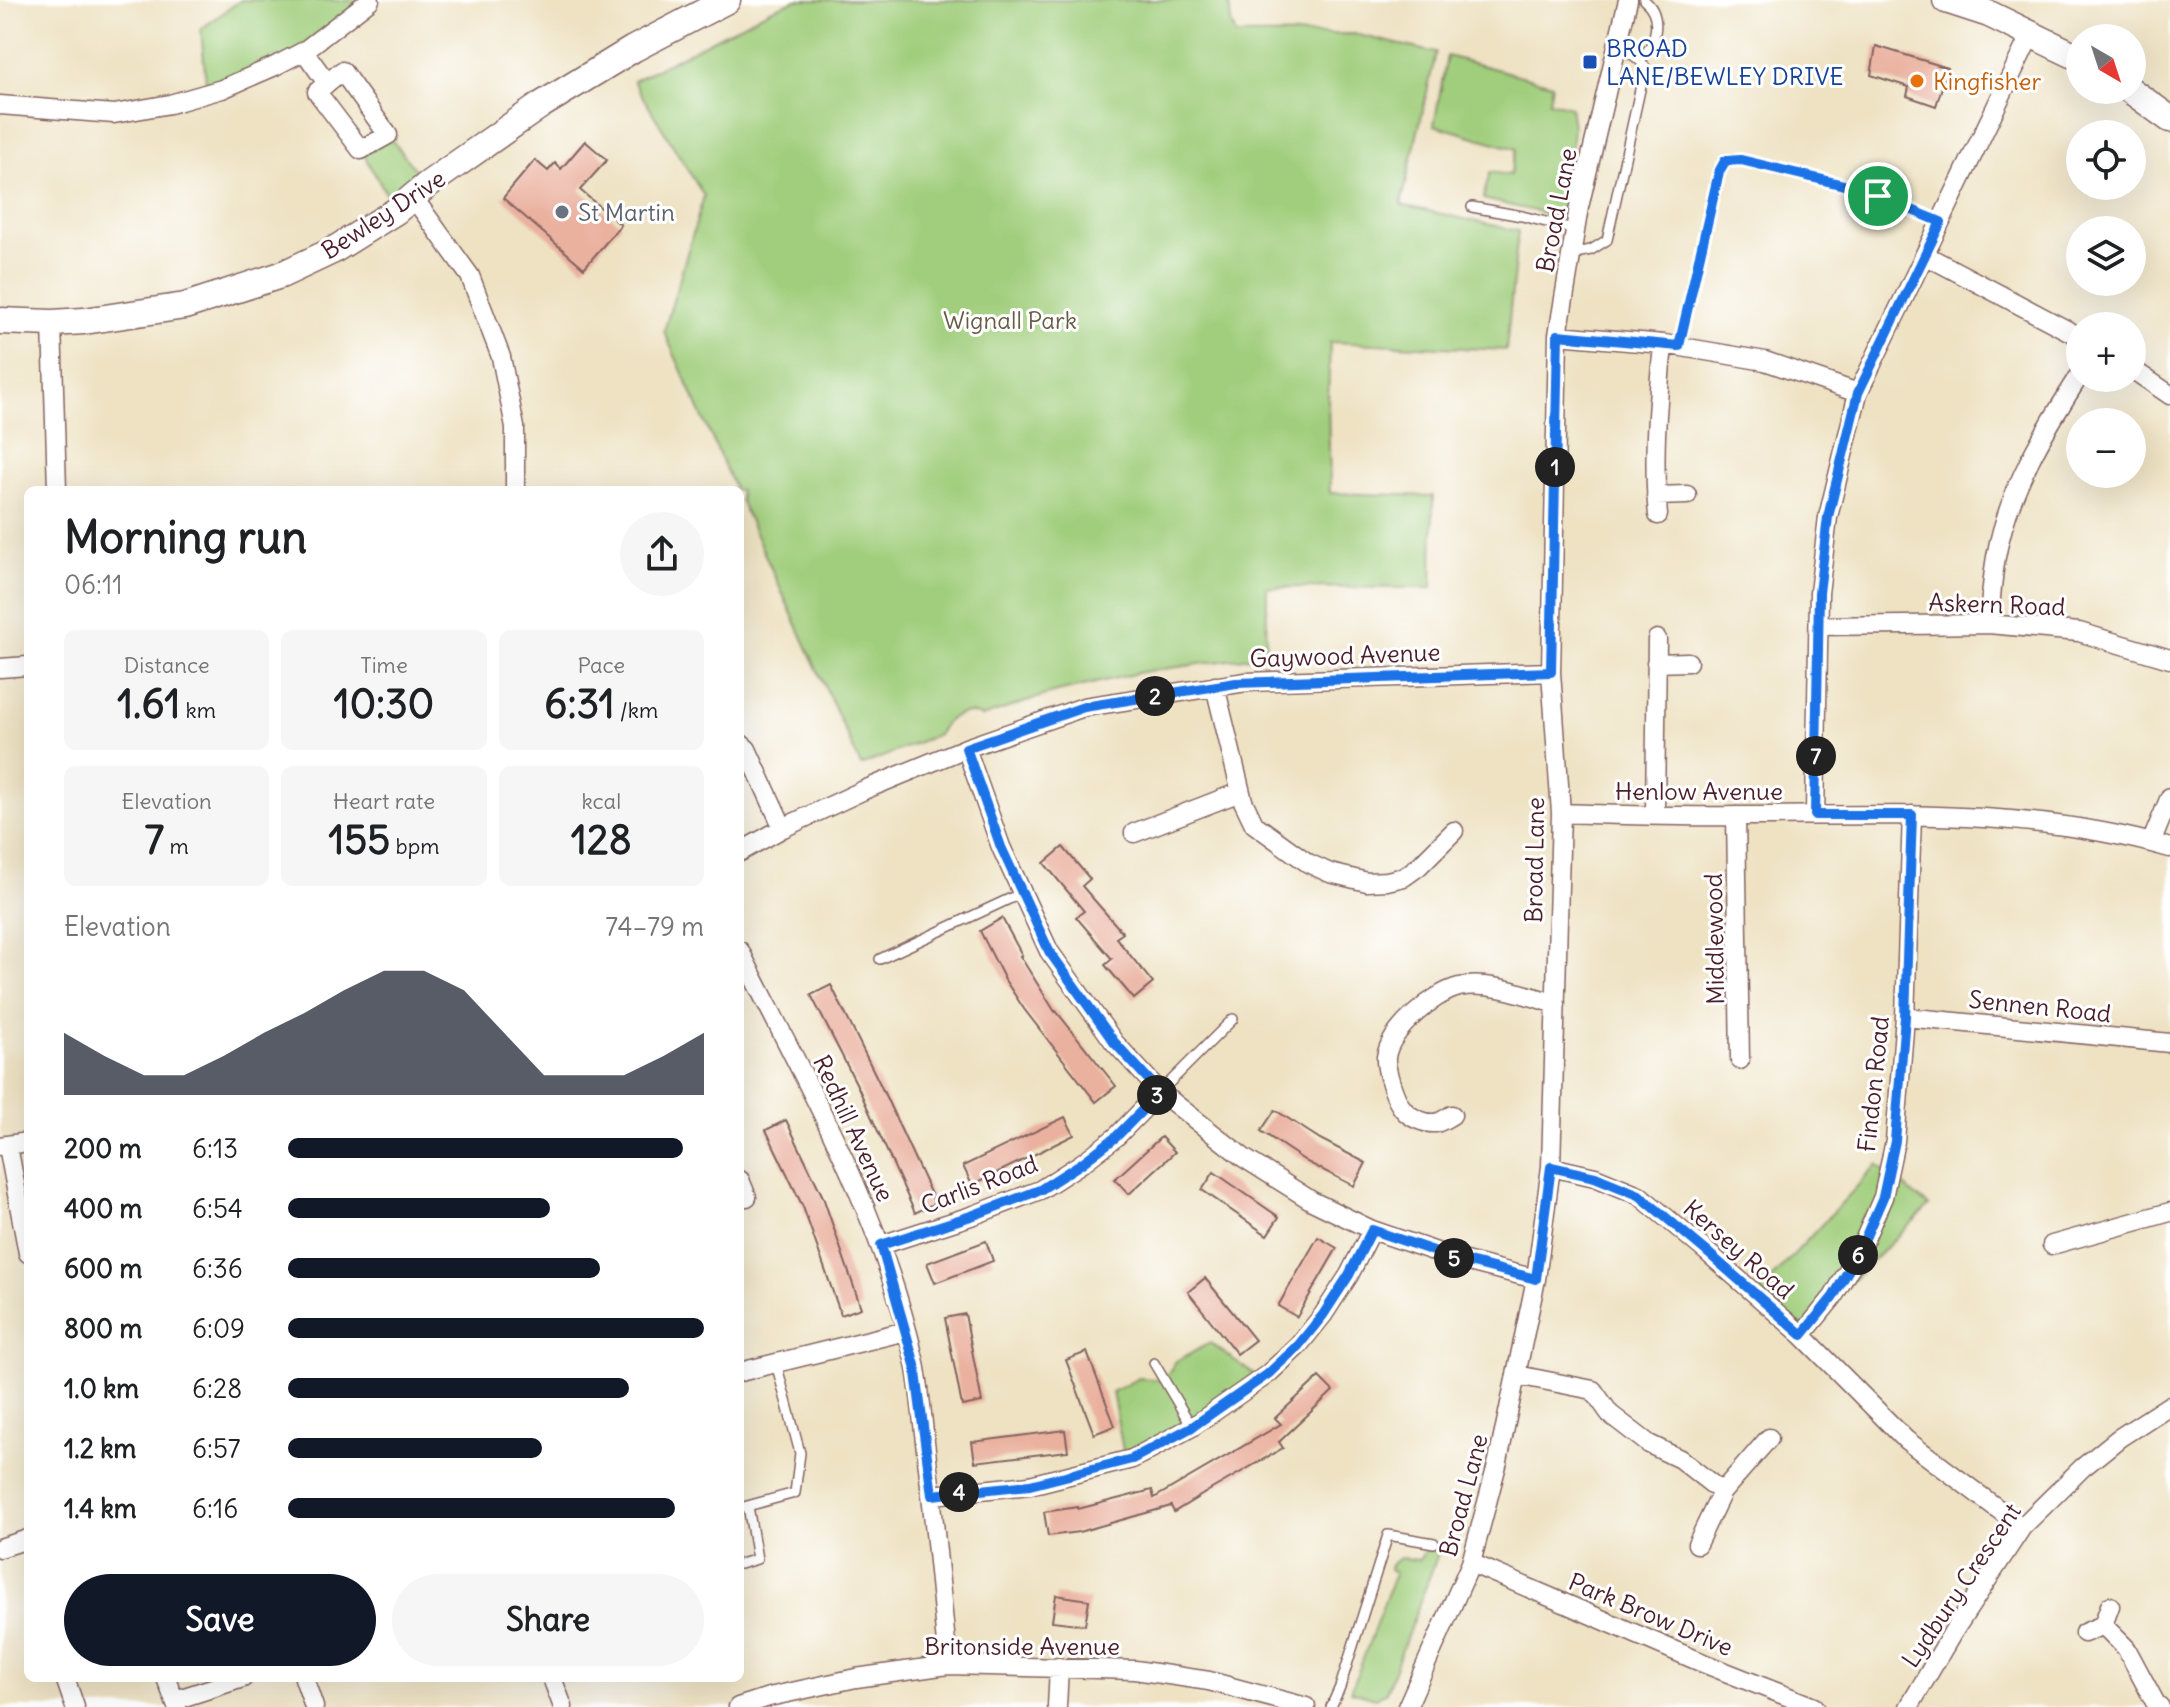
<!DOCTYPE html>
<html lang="en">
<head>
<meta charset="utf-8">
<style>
	:root { --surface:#fff; --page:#f6f6f6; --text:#202124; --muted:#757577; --accent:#111827 }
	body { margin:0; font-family:Delius,sans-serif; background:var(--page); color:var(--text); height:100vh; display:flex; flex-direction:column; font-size:30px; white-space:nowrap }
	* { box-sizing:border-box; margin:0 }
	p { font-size:26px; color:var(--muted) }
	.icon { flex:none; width:44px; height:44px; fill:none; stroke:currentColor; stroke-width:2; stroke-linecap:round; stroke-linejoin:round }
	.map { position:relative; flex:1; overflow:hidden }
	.drawer { position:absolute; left:24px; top:486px; width:720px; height:1196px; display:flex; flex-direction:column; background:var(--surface); border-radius:12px; box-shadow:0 8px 32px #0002 }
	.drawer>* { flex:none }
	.needle { width:52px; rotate:141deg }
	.controls { position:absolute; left:2066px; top:24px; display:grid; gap:16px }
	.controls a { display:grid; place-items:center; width:80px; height:80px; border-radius:50%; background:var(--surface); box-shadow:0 8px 32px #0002; font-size:40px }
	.pin { position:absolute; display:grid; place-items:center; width:68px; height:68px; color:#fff; margin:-34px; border:4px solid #fff; border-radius:50%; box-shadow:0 2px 8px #0007 }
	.km { position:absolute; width:40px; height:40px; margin:-20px; border-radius:50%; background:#222; color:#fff; font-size:22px; line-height:40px; text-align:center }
	.round { display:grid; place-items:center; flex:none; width:84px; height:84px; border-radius:42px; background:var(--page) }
	.headline { display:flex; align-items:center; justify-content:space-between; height:136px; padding:0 40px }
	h1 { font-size:44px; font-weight:800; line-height:60px }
	.figures { display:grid; grid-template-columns:repeat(3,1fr); gap:12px; height:136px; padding:8px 40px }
	.figures div { display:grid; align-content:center; border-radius:12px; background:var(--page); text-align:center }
	.figures b { font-size:40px; font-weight:800 }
	.figures small { font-size:22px; font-weight:400 }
	.figures p { font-size:22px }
	.chart { height:224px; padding:16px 40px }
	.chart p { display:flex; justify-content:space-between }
	.chart svg { width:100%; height:144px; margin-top:8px; fill:var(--accent); opacity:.7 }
	.cta { display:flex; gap:16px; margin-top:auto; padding:16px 40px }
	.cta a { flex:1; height:92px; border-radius:48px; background:var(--accent); color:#fff; font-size:32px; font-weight:800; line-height:92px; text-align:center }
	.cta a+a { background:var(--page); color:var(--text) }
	ul { padding:0 40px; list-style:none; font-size:26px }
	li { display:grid; grid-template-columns:128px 96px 1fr; align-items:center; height:60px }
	li i { height:20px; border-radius:10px; background:var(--accent) }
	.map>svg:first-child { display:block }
</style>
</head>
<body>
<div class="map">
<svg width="2170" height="1707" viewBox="0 0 2170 1707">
	<rect width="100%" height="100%" fill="#fff"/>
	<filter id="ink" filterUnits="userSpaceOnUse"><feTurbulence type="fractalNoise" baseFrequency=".0125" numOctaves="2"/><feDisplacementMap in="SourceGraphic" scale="16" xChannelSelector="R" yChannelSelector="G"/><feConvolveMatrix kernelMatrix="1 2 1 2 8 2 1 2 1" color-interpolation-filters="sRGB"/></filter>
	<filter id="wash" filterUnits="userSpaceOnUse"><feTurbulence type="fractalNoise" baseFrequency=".006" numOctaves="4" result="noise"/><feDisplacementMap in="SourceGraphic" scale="32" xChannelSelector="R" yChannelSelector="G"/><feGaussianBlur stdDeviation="1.8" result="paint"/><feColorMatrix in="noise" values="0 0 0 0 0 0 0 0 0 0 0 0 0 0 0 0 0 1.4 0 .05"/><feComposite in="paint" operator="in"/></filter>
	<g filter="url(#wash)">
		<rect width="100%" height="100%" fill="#eee2c3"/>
		<path fill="#a0ce7c" stroke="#757654" stroke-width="2" d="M241 0H370L290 58 207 93 201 29Z
			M796 0H1229L1231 23 1236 35 1354 34 1436 53 1401 205 1518 231 1506 350 1330 342 1328 401 1330 493 1433 496 1432 588 1267 587 1266 655 1142 672 1049 694 982 717C965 708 946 716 938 734L861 766 740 500V490H735L664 331 704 196 633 81 770 10Z
			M1447 56 1552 84 1549 101 1570 107 1573 127 1565 208 1560 217 1483 199 1490 172 1510 175 1516 149 1434 125Z
			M388 135 427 185 396 211 361 150Z
			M1877 1165 1929 1206 1822 1310 1802 1335 1756 1295Z
			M1210 1343 1261 1379 1125 1461 1112 1392 1139 1378 1164 1380 1176 1361Z
			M1425 1551H1439L1386 1692 1376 1698 1351 1691 1395 1573 1389 1569 1390 1565 1399 1558 1419 1560Z"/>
		<g id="blocks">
			<path fill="#eab19f" d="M1876 46 1948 68 1936 106 1907 96 1909 87 1871 75Z
				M585 141 607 160 580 190 621 225 584 268 503 198 535 160 548 171 555 163 561 169Z
				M1063 847 1090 879 1082 886 1123 933 1116 938 1153 983 1134 999 1105 965 1112 959 1076 917 1084 911 1044 863Z
				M1002 918 1022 955 1020 956 1055 1012 1056 1011 1116 1086 1096 1102 1024 1009 1005 980 980 931Z
				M831 985 879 1082 935 1203 915 1213 858 1087 811 995Z
				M1275 1110 1320 1139 1366 1163 1354 1186 1307 1162 1261 1131Z
				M1065 1117 1074 1135 972 1185 963 1166Z
				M786 1120 823 1197 861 1308 841 1315 803 1207 766 1130Z
				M1161 1137 1175 1152 1129 1194 1115 1179Z
				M1214 1172 1279 1217 1267 1235 1202 1190Z
				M1318 1237 1337 1248 1297 1317 1278 1306Z
				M986 1241 993 1261 935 1283 927 1263Z
				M1205 1278 1255 1340 1237 1354 1188 1292Z
				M965 1314 982 1402 962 1406 945 1318Z
				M1087 1352 1115 1426 1094 1434 1066 1360Z
				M1319 1377 1333 1391 1279 1442 1283 1448 1210 1490 1174 1512 1171 1506 1079 1532 1048 1536 1044 1512 1078 1507V1509L1152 1490 1154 1498 1281 1424 1275 1418Z
				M1065 1430 1068 1451 975 1462 972 1442Z
				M1056 1595 1089 1600 1085 1625 1052 1621Z"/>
		</g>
	</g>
	<g filter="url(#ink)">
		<use href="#blocks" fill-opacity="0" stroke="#836360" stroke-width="2"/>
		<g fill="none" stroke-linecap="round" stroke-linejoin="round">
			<g stroke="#836360" stroke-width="12">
				<path id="lane" d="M1640 60C1657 44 1663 15 1644 0
					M1472 207 1522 216 1574 229
					M1570 254 1591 250 1607 240 1645 67C1638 56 1628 52 1616 48
					M1679 346 1719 172 1725 161 1741 160 1848 186 1878 196 1941 222
					M880 959 1022 893
					M1160 1092 1233 1019
					M1154 1363 1192 1427
					M740 1508 795 1493 800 1453 776 1363
					M740 1564 757 1559 748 1506
					M1331 1707 1340 1687 1388 1535 1434 1543"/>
			</g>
			<g stroke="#836360" stroke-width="21">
				<path id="street" d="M304 51 327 83 342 71 388 135 361 150 317 92 327 83
					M0 105 114 114 170 104 222 89 275 66 304 51 370 0
					M413 197 470 276 501 357 515 427V490
					M1925 255 2080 337
					M52 323 57 490
					M1558 335 1664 344 1765 361 1858 393
					M2132 369 2170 395
					M1656 496 1687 495
					M1658 515C1654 476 1655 440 1658 401 1660 381 1660 363 1664 344
					M1988 624C1991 602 1992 579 1996 557 2008 490 2044 431 2080 375
					M1819 626 1988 624 2079 632 2170 659
					M1656 663 1688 662
					M0 668 28 666
					M1215 686 1243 801 1254 824 1308 863 1330 873 1367 882 1387 881 1404 877 1418 867 1454 831
					M740 743 747 749 783 828
					M966 748 1001 847 1049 951 1114 1042 1160 1092 1244 1158 1312 1201 1372 1230 1457 1259 1536 1279
					M1561 813C1619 815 1678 817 1737 816 1881 816 2029 807 2170 848
					M1655 815 1657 639
					M1815 815 1819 593 1828 517 1858 393 2031 34
					M1736 816 1740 1060
					M1134 833 1240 792
					M2151 843 2170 797
					M740 852 783 828 864 790 966 748 1084 707 1246 682 1551 672
					M740 951C807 1084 883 1216 915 1363 920 1389 922 1416 925 1442 934 1516 941 1591 948 1665
					M1905 1017 2170 1043
					M1452 1115C1448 1117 1441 1122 1436 1123 1425 1124 1410 1118 1403 1109 1395 1100 1385 1069 1386 1057 1390 1030 1434 993 1459 987 1490 981 1526 995 1556 1004
					M0 1146 28 1142
					M8 1146 28 1253
					M1551 1167 1595 1177 1639 1195 1706 1251 1802 1335 1906 1440 2022 1527
					M740 1180 747 1197
					M881 1245 974 1215 1040 1190 1082 1163 1116 1137 1160 1092
					M2052 1245 2170 1212
					M1802 1335 1833 1297 1859 1252 1883 1197 1895 1141 1905 1017 1912 815
					M740 1372 906 1331
					M1517 1375 1593 1390 1610 1414 1649 1444 1680 1459 1722 1492 1769 1438
					M932 1495 1030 1485 1132 1459 1192 1427 1268 1374 1298 1346 1323 1315 1349 1275 1372 1230
					M1697 1544 1722 1492
					M0 1548 28 1539
					M1471 1563 1703 1663 1814 1707
					M2103 1625 2110 1606
					M2084 1633 2103 1625 2126 1648 2156 1704 2160 1707
					M65 1678 75 1707
					M166 1678 177 1707
					M304 1678 314 1707
					M552 1678 563 1707
					M175 1700 243 1678
					M738 1707 769 1697 856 1678 948 1665 1135 1670 1209 1681 1306 1707
					M1057 1707 1059 1667
					M1407 1707 1471 1563 1498 1461 1536 1279 1551 1167 1561 813 1551 672 1558 335 1579 207 1628 0
					M1909 1707 1953 1632 2022 1527 2082 1468 2119 1438 2170 1405"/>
			</g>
			<g stroke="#836360" stroke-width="29">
				<path id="secondary" d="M1946 0 1989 14 2080 58
					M2130 90 2170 119
					M0 321 52 323 84 321 185 306 281 275 332 251 396 211 427 185 541 105 633 49 727 0"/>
			</g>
			<use href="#lane" stroke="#fff" stroke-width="9"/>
			<use href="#street" stroke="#fff" stroke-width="18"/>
			<use href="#secondary" stroke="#fff" stroke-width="26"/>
		</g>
	</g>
	<g fill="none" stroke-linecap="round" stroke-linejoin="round" filter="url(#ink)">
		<g stroke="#fff" stroke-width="16">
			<path id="route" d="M1741 160 1848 186 1878 196 1941 222 1858 393 1828 517 1819 593 1815 815H1912L1905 1017 1895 1141 1883 1197 1859 1252 1833 1297 1802 1335 1706 1251 1639 1195 1595 1177 1551 1167 1536 1279 1457 1259 1372 1230 1349 1275 1323 1315 1298 1346 1268 1374 1192 1427 1132 1459 1030 1485 932 1495 915 1365 881 1245 974 1215 1040 1190 1082 1163 1116 1137 1160 1092 1114 1042 1049 951 1001 847 966 748 1084 707 1236 683 1551 672 1558 335 1679 346 1719 172 1725 161Z"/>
		</g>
		<use href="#route" stroke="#1a73e8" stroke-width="10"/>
	</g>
	<rect fill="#1a4fb4" stroke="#fff" stroke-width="3" x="1582" y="54" width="16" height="16" rx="4"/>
	<circle fill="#e8710a" stroke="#fff" stroke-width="3" cx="1917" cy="81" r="8"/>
	<circle fill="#6b7280" stroke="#fff" stroke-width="3" cx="562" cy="212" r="8"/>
	<g text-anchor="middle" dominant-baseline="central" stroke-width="6" stroke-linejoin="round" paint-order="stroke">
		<g font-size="24" fill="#164399" stroke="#fff" text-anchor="start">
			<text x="1606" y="48">BROAD<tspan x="1606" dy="28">LANE/BEWLEY DRIVE</tspan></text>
		</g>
		<g font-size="24" fill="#c56008" stroke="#fff" text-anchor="start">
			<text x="1933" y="81">Kingfisher</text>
		</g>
		<g font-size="24" fill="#4a1f2b" stroke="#fff">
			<text transform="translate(1556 210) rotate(-79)">Broad Lane</text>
			<text transform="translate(383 214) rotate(-33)">Bewley Drive</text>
			<text transform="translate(1997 604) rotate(2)">Askern Road</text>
			<text transform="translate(1345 655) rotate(-2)">Gaywood Avenue</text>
			<text x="1699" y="791">Henlow Avenue</text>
			<text transform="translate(1534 860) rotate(-89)">Broad Lane</text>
			<text transform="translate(1714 939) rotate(-91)">Middlewood</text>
			<text transform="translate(2040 1006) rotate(6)">Sennen Road</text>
			<text transform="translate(1873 1084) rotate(-84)">Findon Road</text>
			<text transform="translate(854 1128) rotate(65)">Redhill Avenue</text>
			<text transform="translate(979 1184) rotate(-21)">Carlis Road</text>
			<text transform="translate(1739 1249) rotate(41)">Kersey Road</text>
			<text transform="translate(1463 1495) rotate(-75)">Broad Lane</text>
			<text transform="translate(1961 1585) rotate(-56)">Lydbury Crescent</text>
			<text transform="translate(1651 1614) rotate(23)">Park Brow Drive</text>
			<text x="1022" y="1646">Britonside Avenue</text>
		</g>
		<g font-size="24" fill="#5b616d" stroke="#fff" text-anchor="start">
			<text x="578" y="212">St Martin</text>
		</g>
		<g font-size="24" fill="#685c47" stroke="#fff">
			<text x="1010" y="320">Wignall Park</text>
		</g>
	</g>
</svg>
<div class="controls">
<a><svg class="needle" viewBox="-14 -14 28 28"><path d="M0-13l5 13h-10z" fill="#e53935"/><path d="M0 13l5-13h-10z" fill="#757577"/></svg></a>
<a><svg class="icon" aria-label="locate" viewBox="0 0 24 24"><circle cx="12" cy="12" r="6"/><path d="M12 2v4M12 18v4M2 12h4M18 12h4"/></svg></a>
<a><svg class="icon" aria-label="layers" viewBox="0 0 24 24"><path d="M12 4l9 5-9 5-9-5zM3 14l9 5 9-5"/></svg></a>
<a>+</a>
<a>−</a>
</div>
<div class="pin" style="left:1878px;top:196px;background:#1e9e55"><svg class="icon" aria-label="arrive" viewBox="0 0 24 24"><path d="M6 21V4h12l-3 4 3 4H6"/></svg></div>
<b class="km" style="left:1555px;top:467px">1</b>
<b class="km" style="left:1155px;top:696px">2</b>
<b class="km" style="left:1157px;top:1095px">3</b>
<b class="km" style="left:959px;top:1492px">4</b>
<b class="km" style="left:1454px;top:1258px">5</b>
<b class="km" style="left:1858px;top:1255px">6</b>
<b class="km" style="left:1816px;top:756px">7</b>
<section class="drawer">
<div class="headline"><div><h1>Morning run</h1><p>06:11</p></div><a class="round"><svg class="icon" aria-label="share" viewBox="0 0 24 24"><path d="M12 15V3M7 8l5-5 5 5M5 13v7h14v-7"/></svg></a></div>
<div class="figures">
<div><p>Distance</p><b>1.61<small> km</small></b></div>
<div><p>Time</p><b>10:30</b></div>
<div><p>Pace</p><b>6:31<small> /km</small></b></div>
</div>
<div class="figures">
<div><p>Elevation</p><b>7<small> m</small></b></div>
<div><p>Heart rate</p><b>155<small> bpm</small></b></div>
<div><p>kcal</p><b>128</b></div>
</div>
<div class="chart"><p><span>Elevation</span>74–79 m</p>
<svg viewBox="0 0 160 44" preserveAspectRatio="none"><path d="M0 44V25L10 32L20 38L30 38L40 32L50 25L60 19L70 12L80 6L90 6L100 12L110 25L120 38L130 38L140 38L150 32L160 25V44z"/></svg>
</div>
<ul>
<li><b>200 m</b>6:13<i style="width:95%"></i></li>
<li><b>400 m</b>6:54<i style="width:63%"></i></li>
<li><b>600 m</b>6:36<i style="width:75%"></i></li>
<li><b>800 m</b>6:09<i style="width:100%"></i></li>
<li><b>1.0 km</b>6:28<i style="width:82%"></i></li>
<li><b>1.2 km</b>6:57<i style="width:61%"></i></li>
<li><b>1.4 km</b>6:16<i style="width:93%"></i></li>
</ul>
<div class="cta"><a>Save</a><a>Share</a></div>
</section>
</div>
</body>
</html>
